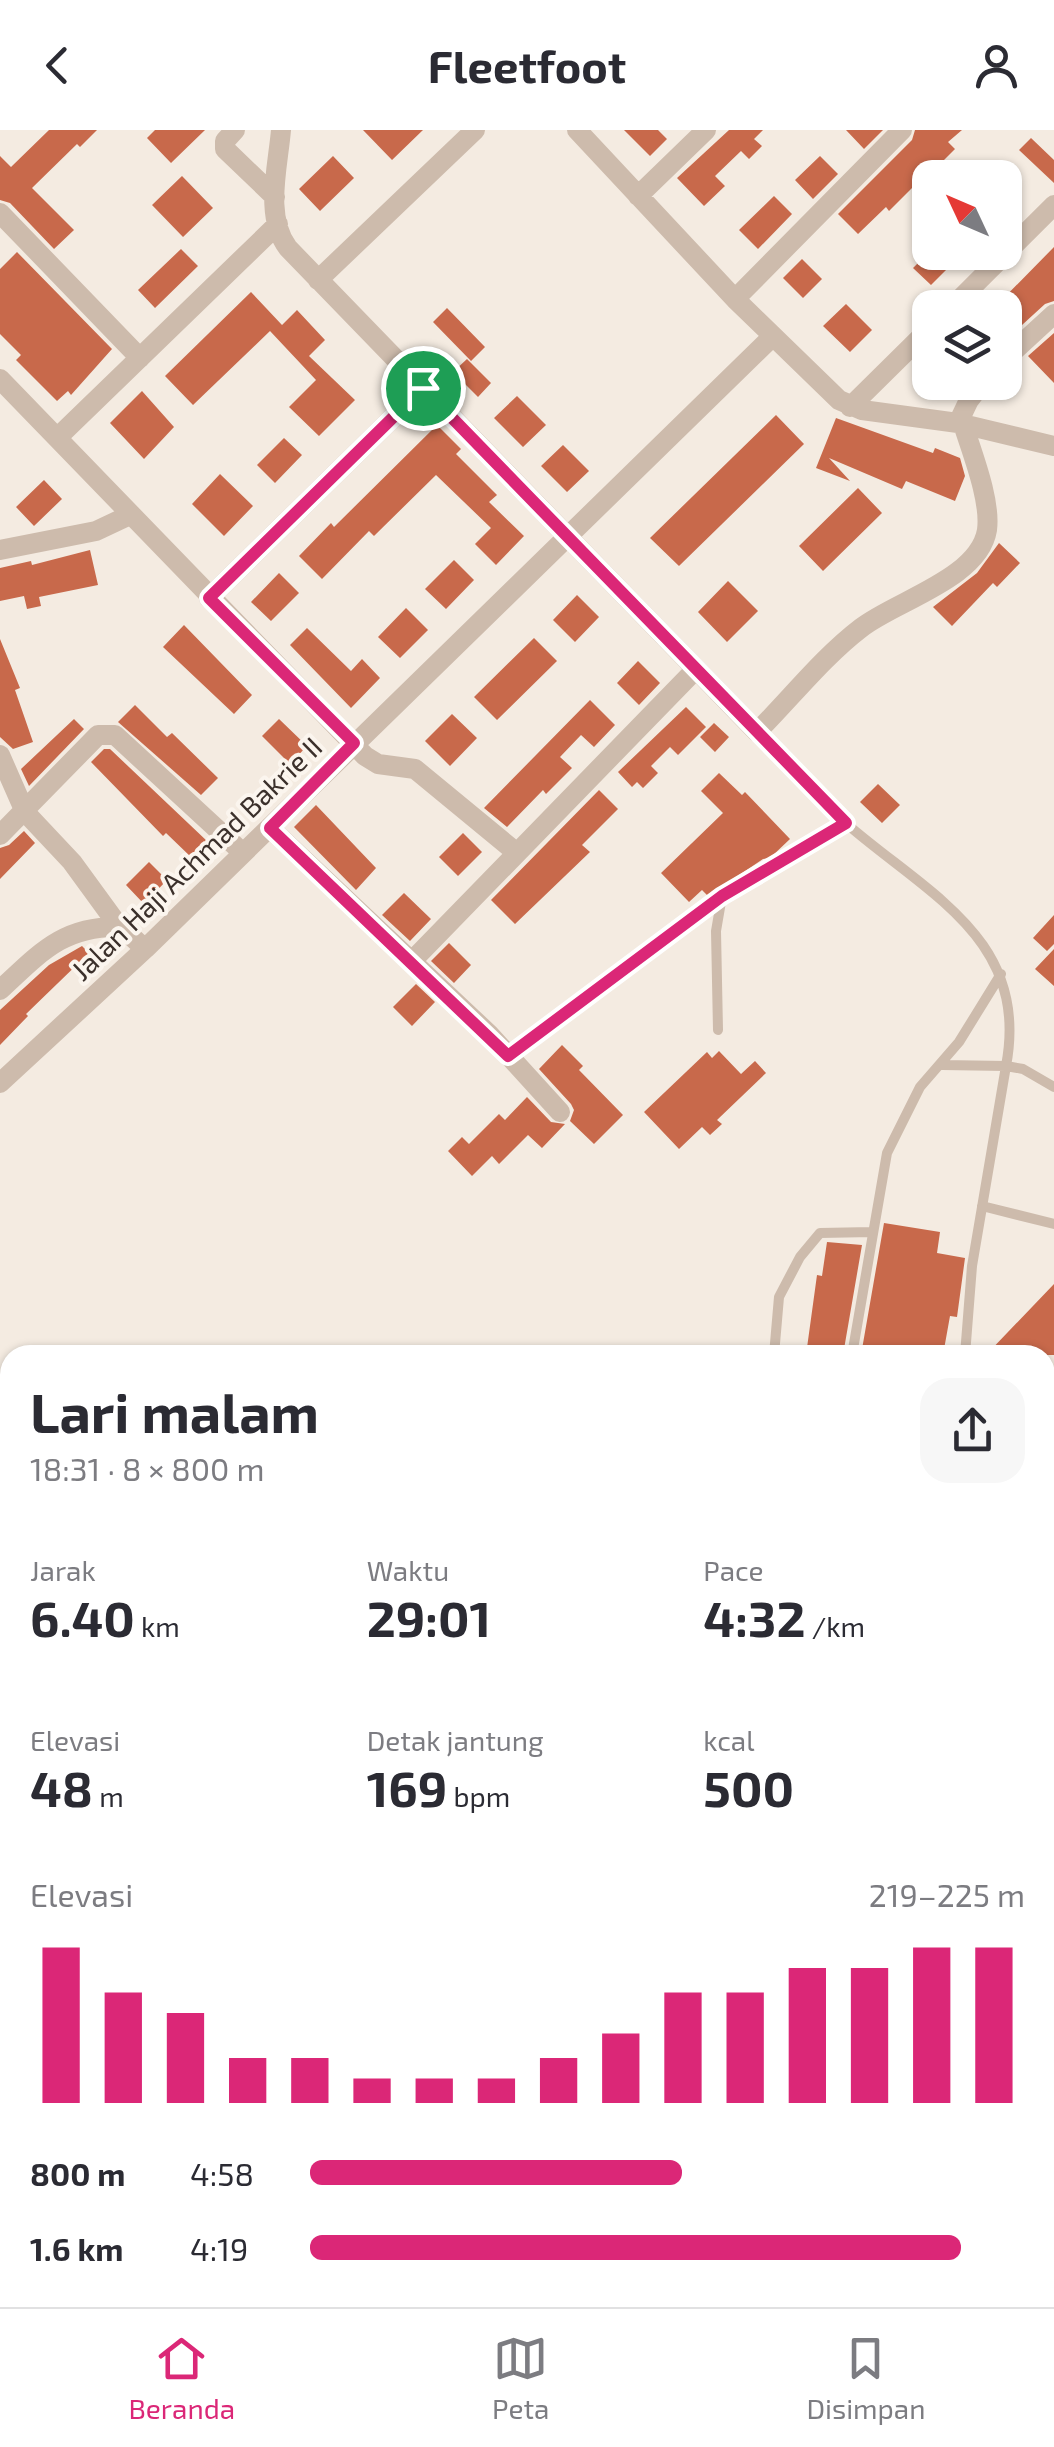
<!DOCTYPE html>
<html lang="id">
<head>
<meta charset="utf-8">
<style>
	:root { --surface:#fff; --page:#f7f7f7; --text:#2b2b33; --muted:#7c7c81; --line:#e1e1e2; --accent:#db2777 }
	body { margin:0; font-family:"Exo 2",sans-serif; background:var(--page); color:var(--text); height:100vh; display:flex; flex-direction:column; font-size:38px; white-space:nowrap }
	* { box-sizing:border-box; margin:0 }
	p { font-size:32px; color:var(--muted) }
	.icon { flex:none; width:55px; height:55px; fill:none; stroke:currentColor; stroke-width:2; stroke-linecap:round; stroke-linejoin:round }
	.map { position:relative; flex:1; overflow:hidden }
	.side { position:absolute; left:0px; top:1215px; width:1055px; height:962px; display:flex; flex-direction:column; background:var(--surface); border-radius:30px 30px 0 0; box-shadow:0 2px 8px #0004 }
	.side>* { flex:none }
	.needle { width:65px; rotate:314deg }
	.buttons { position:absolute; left:912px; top:30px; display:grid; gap:20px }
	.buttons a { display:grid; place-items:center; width:110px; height:110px; border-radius:20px; background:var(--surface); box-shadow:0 2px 8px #0004; font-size:50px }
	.pin { position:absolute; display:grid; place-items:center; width:85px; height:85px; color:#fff; margin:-42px; border:5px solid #fff; border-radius:50%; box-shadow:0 2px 10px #0007 }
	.round { display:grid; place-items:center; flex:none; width:105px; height:105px; border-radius:30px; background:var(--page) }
	.summary { display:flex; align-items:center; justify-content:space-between; height:170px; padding:0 30px }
	h1 { font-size:55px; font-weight:700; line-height:75px }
	.stats { display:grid; grid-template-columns:repeat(3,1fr); gap:15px; height:170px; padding:10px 30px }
	.stats div { display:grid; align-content:center }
	.stats b { font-size:50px; font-weight:700 }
	.stats small { font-size:28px; font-weight:400 }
	.stats p { font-size:28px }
	.chart { height:280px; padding:20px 30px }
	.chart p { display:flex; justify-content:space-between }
	.chart svg { width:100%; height:180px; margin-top:10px; stroke:var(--accent); stroke-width:6 }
	ul { padding:0 30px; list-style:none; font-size:32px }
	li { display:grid; grid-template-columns:160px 120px 1fr; align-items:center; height:75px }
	li i { height:25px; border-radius:12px; background:var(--accent) }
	header { display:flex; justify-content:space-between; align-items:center; height:130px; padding:0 30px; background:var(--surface); font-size:45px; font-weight:700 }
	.tabs { display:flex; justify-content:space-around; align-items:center; height:140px; border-top:2px solid var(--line); background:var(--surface); font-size:28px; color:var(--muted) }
	.tabs a { display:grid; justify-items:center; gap:5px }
	.tabs .on { color:var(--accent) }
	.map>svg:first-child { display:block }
</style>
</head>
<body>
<header><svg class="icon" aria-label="back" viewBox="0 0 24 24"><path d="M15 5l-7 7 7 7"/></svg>Fleetfoot<svg class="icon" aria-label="person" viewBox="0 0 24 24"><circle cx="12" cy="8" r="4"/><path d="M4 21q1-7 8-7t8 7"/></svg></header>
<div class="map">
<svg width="1054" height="2177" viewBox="0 0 1054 2177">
	<rect width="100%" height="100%" fill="#f4ebe1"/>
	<path fill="#c8694b" d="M49 0H97L80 17 77 14 32 58 74 100 54 119 10 73 0 70V26L11 37Z
		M155 0H205L171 33 147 8Z
		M363 0H423L392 30Z
		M624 0H658L667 9 650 26Z
		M729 0H763L754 9 762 16 749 29 741 21 715 46 725 56 704 76 677 48Z
		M846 0H883L864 19Z
		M915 0H962L948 12 955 19 922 52 920 50 889 81 886 77 858 104 838 84 912 10Z
		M1031 8 1054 30V53L1019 20Z
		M333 26 354 48 320 81 299 59Z
		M820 26 838 44 813 69 795 50Z
		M182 46 213 78 183 107 152 75Z
		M774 66 792 84 758 119 739 100Z
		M1054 117V171L1045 174 1009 207 1005 203V178H994Z
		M181 119 198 136 155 178 138 160Z
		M17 122 112 219 71 265 68 261 57 271 16 230 21 225 0 204V139Z
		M929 122H940L952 134 931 155 913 138Z
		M802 129 822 149 803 168 783 148Z
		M251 162 282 195 297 180 325 210 309 226 355 270 319 306 289 277 316 250 270 201 193 275 165 246Z
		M846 174 872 200 850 222 823 196Z
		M447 178 485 217 471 231 433 192Z
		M1054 203V253L1028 226Z
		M930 217V255L914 250 921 226Z
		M467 229 491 253 478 267 453 242Z
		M142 261 174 297 144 329 110 293Z
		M517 266 546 295 523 317 494 288Z
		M776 285 804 314 679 436 650 408Z
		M836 288 933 323 935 318 960 328 965 346 955 371 906 351 902 359 829 328 850 351 816 338Z
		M437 295 461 319 456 324 497 365 489 372 524 406 496 435 475 414 491 398 436 345 374 406 369 401 322 449 299 426 331 393 334 397Z
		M284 308 302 325 275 353 257 335Z
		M563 315 589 341 567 362 541 336Z
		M220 344 253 376 224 406 192 374Z
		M44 350 62 369 34 396 16 377Z
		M858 358 882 383 823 441 799 416Z
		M999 413 1020 433 997 457 993 453 952 496 933 477 977 443Z
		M90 420 98 455 39 467 41 476 27 479 24 466 0 471V438L31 431 32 435Z
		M454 430 474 450 446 479 425 459Z
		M279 443 299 463 271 491 251 472Z
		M728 451 758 481 727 512 698 482Z
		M577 465 599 487 575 512 553 490Z
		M406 478 428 500 400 528 378 507Z
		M184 495 252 565 234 584 163 517Z
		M307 498 351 541 362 529 380 548 351 578 290 515Z
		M534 508 557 531 497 590 474 567Z
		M0 509 20 558 15 560 33 612 13 619 0 607Z
		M638 531 660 553 639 575 617 553Z
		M590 570 615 595 594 617 581 605 560 627 572 638 546 664 543 660 507 697 484 678Z
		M135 575 167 607 172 603 218 648 201 665 118 592Z
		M686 577 706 597 678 625 670 617 651 636 658 643 643 658 637 652 632 657 618 642Z
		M452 584 477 608 450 636 425 611Z
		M74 589 84 599 29 656 21 639Z
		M279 589 307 616 290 634 262 606Z
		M714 593 729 607 715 622 700 607Z
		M104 619H110L208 712 192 728 166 703 163 706 91 632Z
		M719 643 742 665 745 662 790 709 770 728 763 729 708 766 702 760 689 772 661 743 723 683 701 661Z
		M878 654 900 675 882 693 860 672Z
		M599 660 618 679 582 715 590 722 515 794 491 770Z
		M316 675 376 738 356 760 294 697Z
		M24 701 35 713 0 749V718L9 715Z
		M463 703 482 722 458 746 439 727Z
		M149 732 167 750 144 774 126 755Z
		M404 763 431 789 410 811 382 785Z
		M1054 785V814L1047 821 1033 808Z
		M449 813 471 835 454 853 431 831Z
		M82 816 89 823 26 884 28 886 0 915V880L49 835Z
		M1054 819V856L1035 839Z
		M416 854 435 872 412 896 393 877Z
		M562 915 583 936 579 940 623 985 594 1014 570 991 574 980 571 974 539 939Z
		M719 921 741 944 755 931 766 943 717 990 722 994 710 1005 702 997 679 1019 644 982 707 922 712 928Z
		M527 967 551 992 565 994 542 1018 528 1005 499 1034 492 1026 472 1046 448 1021 462 1007 469 1014 499 984 505 990Z
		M884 1093 940 1102 937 1123 965 1128 957 1187 950 1186 943 1225H861Z
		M827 1112 862 1115 843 1225H806L817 1145 822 1146Z
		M1054 1154V1225H986Z"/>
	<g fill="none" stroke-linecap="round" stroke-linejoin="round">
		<path stroke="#cdbbac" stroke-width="10" d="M757 602C786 634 815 667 848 695 929 765 1030 810 1006 936L1023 939 1054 957
			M718 900 716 801 722 766 846 693
			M508 926 722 766
			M942 935 1006 936 972 1136 965 1225
			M982 1076 1054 1094
			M774 1225 779 1167 800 1127 820 1103 872 1102
			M852 1225 887 1023 920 957 959 912 1001 844
			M1045 1663 1054 1661"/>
		<path stroke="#cdbbac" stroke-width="20" d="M235 0 225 11V19L275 67
			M281 0C278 37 264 86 288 118L757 602C791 568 823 527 861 498 895 471 979 449 987 400 991 370 972 323 963 294
			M577 0 735 169 839 270 862 280 958 293 1054 316
			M638 66 706 0
			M0 83 140 228
			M318 150 475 0
			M735 169 902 0
			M951 178 1054 75
			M1005 229 1054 184
			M0 249 365 626 378 634 415 639 517 723
			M850 277 930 198
			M958 293 969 270 983 252
			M57 308 278 94
			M0 420 96 401 130 385
			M209 468 423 258
			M0 625 25 682 72 732 115 791 145 819
			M270 698 489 904 560 982
			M0 705 98 605H115L243 723
			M412 831 696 539
			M0 860C39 824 63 795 121 797
			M0 953 145 819 773 206"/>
		<g stroke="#3b302b" stroke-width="9">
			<path id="rail" d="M0 1643 10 1644
				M1045 1772 1054 1773"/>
		</g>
		<use href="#rail" stroke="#fbf5ee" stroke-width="5" stroke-dasharray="15" stroke-linecap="butt"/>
	</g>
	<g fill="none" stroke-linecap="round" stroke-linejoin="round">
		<g stroke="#fff" stroke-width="20">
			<path id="route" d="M423 258 846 693 722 766 508 926 270 698 354 613 209 468Z"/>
		</g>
		<use href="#route" stroke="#db2777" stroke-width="12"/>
	</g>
	<g text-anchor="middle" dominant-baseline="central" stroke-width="8" stroke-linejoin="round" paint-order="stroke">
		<g font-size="28" fill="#3b302b" stroke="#fbf5ee">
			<text transform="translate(196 728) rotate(-44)">Jalan Haji Achmad Bakrie II</text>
		</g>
	</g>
</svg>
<div class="buttons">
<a><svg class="needle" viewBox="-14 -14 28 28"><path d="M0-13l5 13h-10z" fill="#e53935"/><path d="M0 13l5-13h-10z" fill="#7c7c81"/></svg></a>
<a><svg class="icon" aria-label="layers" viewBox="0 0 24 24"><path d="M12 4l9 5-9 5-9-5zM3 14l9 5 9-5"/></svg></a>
</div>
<div class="pin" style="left:423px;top:258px;background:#1e9e55"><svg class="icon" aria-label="arrive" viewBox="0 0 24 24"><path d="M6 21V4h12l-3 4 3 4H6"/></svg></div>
<section class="side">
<div class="summary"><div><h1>Lari malam</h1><p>18:31 · 8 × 800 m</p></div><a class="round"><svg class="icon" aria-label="share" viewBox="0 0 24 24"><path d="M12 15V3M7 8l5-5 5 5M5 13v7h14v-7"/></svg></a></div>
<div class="stats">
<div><p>Jarak</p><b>6.40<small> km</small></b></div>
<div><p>Waktu</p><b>29:01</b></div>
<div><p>Pace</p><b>4:32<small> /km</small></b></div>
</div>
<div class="stats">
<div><p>Elevasi</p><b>48<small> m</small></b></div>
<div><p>Detak jantung</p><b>169<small> bpm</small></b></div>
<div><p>kcal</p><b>500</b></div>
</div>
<div class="chart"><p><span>Elevasi</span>219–225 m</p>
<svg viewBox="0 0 160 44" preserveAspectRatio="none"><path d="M5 44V6M15 44V17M25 44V22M35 44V33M45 44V33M55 44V38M65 44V38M75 44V38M85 44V33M95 44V27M105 44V17M115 44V17M125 44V11M135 44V11M145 44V6M155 44V6"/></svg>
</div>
<ul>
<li><b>800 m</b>4:58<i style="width:52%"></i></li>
<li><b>1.6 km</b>4:19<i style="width:91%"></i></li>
</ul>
</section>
</div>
<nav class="tabs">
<a class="on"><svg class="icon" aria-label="home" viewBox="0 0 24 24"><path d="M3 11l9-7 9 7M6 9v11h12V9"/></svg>Beranda</a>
<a><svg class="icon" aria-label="map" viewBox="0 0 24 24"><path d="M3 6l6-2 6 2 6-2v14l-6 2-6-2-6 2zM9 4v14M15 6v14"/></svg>Peta</a>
<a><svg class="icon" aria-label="saved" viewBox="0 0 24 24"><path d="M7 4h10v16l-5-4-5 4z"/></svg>Disimpan</a>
</nav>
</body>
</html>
